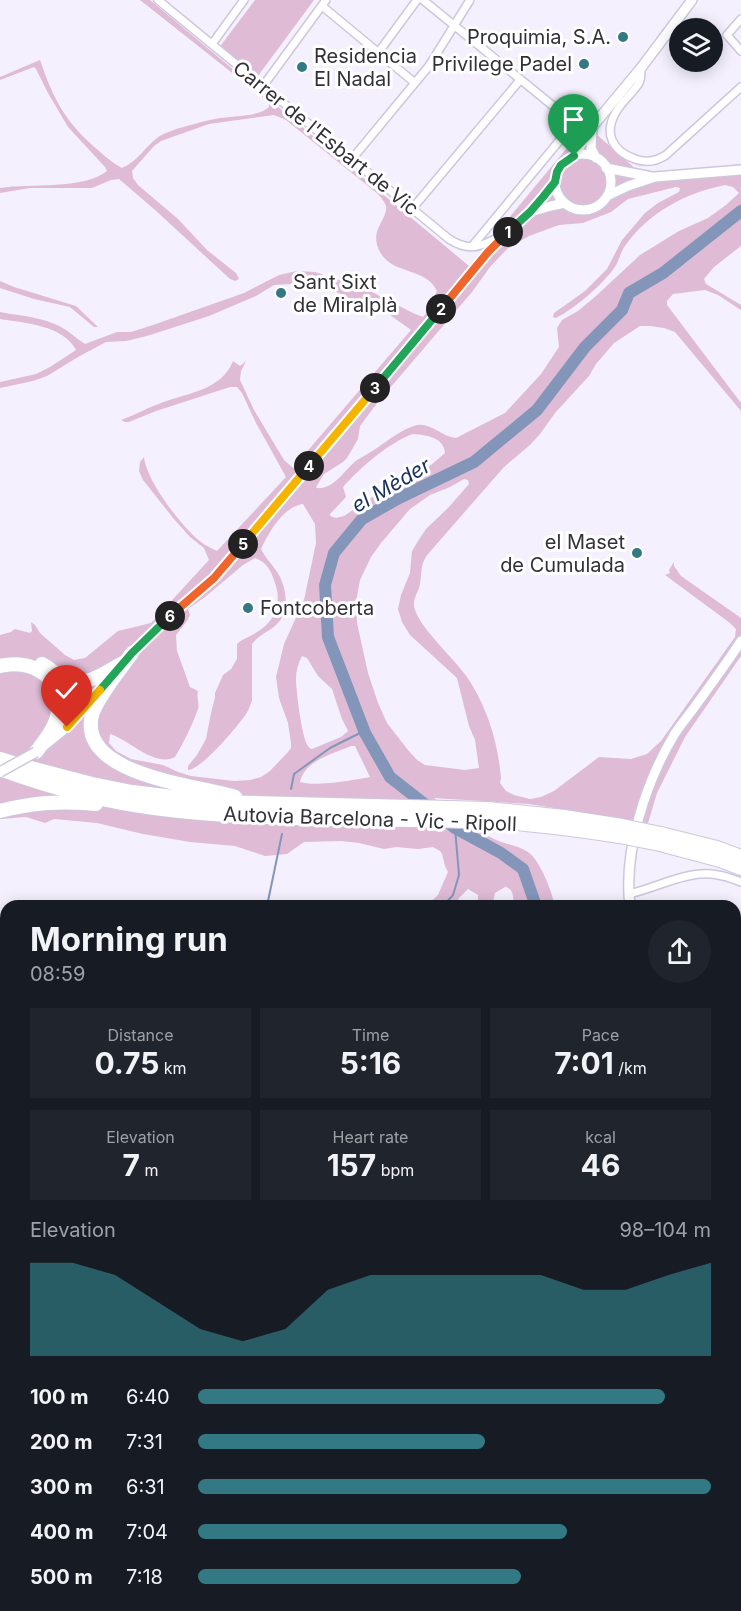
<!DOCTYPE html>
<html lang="en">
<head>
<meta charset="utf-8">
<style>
	:root { --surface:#171b24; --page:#20242c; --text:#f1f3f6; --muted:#9ea1a6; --accent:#327983 }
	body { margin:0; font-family:Inter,sans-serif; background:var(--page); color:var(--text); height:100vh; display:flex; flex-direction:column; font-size:22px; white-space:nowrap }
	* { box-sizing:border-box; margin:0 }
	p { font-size:20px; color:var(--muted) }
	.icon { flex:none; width:33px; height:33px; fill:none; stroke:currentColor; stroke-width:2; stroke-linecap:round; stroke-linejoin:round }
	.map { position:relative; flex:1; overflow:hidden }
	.details { position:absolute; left:0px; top:900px; width:741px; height:711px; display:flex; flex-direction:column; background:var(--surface); border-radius:18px 18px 0 0; box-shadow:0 3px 15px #0003 }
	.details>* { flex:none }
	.buttons { position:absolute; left:669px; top:18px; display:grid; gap:12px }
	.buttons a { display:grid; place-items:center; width:54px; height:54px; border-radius:50%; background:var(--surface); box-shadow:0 3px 15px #0003; font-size:30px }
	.pin { position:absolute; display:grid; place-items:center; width:51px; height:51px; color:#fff; margin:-62px -26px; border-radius:50% 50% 50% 0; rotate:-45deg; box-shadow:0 0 6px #0007 }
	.pin .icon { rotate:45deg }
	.km { position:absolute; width:30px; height:30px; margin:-15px; border-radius:50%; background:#222; color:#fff; font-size:16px; line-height:30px; text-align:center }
	.round { display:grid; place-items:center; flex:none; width:63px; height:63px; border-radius:32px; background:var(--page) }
	.overview { display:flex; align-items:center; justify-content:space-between; height:102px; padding:0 30px }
	h1 { font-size:33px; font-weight:700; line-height:45px }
	.figures { display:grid; grid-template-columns:repeat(3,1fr); gap:9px; height:102px; padding:6px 30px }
	.figures div { display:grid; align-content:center; border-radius:0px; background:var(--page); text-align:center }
	.figures b { font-size:30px; font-weight:700 }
	.figures small { font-size:16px; font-weight:400 }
	.figures p { font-size:16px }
	.chart { height:168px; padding:12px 30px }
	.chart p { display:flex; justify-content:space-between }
	.chart svg { width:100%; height:108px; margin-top:6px; fill:var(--accent); opacity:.7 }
	ul { padding:0 30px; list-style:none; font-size:20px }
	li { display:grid; grid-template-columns:96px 72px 1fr; align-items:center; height:45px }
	li i { height:15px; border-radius:8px; background:var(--accent) }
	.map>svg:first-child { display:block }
</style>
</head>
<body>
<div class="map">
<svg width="741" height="1611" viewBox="0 0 741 1611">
	<rect width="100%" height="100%" fill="#f4f0fe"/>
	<path fill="#dfbbd6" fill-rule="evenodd" d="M140 0H150L469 266 586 125 638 171H686L741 164V246L714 267 704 279 706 284 741 305V310L718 295 705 290 673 294 667 301V305L741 403V411L675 332 664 328 650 326H640L614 343 596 364 589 376 555 413 540 434 530 445 504 467 428 554C420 564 422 573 420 584 419 591 413 598 414 606 417 627 459 662 471 683 489 713 498 744 501 778L500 783 506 791 514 795 530 799 541 797 554 791 599 757 631 759 647 754 661 741 735 637 736 629 730 623 665 575 670 573 669 570 674 562V566L681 576 741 618V656L685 737 657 793 648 823 529 804 434 798C451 813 472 829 492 838 503 844 518 845 528 852 540 860 552 892 555 906H514C513 898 514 888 505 887L495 893 492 906H478V895L468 889 459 898 455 906H426L438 895 448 872 445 866 442 854 440 851 433 847 418 849 396 847 384 849 359 843 341 841 304 842 287 854 265 856 235 846 190 842 143 834 97 823 54 819 45 823 26 817 0 819V635L11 632 15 629 30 633 32 631 31 622 35 625 40 633 65 655 74 660 85 658 118 631 151 623 209 560 204 548 190 537 174 519 143 480 139 471 140 462 144 457C146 481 185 532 205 545 209 547 213 549 217 551L286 477 256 423 242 393 237 387H230L156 411 129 422H125L121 420C135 415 147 408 161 403 187 393 222 390 233 361L240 366 246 361 241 371 240 380 254 410 284 460 293 468 411 330 390 315 368 307 326 287 310 285 299 287 291 284 274 285 256 296 209 316 147 336 126 341 106 342 78 357 47 376 33 381 0 388V382L36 374 50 367 76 350C63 325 25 323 0 319V312C21 316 43 317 61 327 70 332 77 339 85 344L117 332H131L153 325 244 293 279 275 297 271 315 272 366 289 413 313 423 317C431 309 433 300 437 291 426 267 392 275 380 252 368 230 388 220 386 206 385 202 381 198 378 194L286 120 274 115 209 124 161 141 154 146 132 171 133 178 138 185 178 219 207 250 236 273 239 279 235 281 230 279 154 209 119 179 111 180 92 188H30L0 193V188C31 183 83 190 107 171L105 167 68 127 48 93 36 69 34 67 0 80V77L40 60C54 101 66 123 99 151 106 157 114 164 122 168 137 162 145 147 157 138 167 130 198 123 210 120 227 115 258 118 269 107V104L265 99ZM725 185 733 187 739 193 726 205 708 218 679 231 640 255 596 296 578 311 562 320 557 328 559 347 541 374 505 413 456 438C442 437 432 423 417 425 402 429 390 439 377 448 371 452 364 456 357 460 345 469 334 490 317 488L316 487 324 474 343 462 347 458 358 439 360 426 378 402 472 292 490 267 507 249 529 236 559 225 583 223 611 212 628 199 676 187 680 188 679 192 658 203 645 213 622 240 607 269 585 291 554 313 553 317 556 318C577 307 601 286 615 267 619 261 620 253 625 246 648 213 685 193 725 185ZM413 434C426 435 444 437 445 453L431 465 395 482 344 516 336 518 330 516V514L346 497 343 487C360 468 388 443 413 434ZM464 479 468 480 469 484 449 507 426 529 420 538 412 551 410 573 401 595 398 609 402 622 410 635 457 678 469 726 475 740 479 768 465 770 425 765 417 760 408 750 387 723 378 703 368 673 357 623 356 602 360 580 371 557 381 543 410 509 430 495 450 487ZM303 504 315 524 316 543 304 600 284 644 276 677 279 698 288 723 291 743V748L288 752 270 771 261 777 250 780 234 781 191 776 178 772 163 765 131 759 116 751 109 743 110 734C128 739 155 768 175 757 184 742 192 726 198 709 200 704 196 697 198 691L190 687 177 651 176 635 187 621 190 615 188 609 205 597 243 565 255 558C267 562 271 571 275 583 282 603 276 621 257 632 250 637 243 638 237 644V659L231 669 223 675 215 693V697L211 713 206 739 197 755 188 766V770C201 770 238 726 246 714 249 710 250 705 252 701V644C259 634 270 632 278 623 291 609 286 583 275 569 270 562 265 557 261 549 269 532 283 507 303 504ZM302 656 307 658 318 676 332 689 342 719 348 731 341 737 312 749C310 748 309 748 308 746 302 739 296 690 296 679 296 671 298 663 302 656ZM351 746H355L370 777C354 780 315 787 300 782 305 760 333 754 351 746Z
		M255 0H314L255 80 218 49Z
		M0 281 14 287 76 306 98 327H94L70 307 34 299 0 288Z
		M735 1260 741 1261V1528L735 1506Z"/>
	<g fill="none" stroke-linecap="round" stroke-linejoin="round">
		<path stroke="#8396b9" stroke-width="2" d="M291 789 294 774 330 748 364 731
			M267 906 282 834
			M443 906 453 895 459 875 455 828
			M0 1106 6 1104
			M321 1611V1605"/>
		<path stroke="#8396b9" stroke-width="12" d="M536 906 523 869 501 853 455 828 390 777 365 733 328 637 325 585 334 553 362 519 399 498 474 462 537 410 585 347 622 310 629 293 663 273 741 211
			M735 1270H741"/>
		<g stroke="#cdc7dd" stroke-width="10">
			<path id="minor" d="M158 0 449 239C469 252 480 247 499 237
				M423 0 574 123 474 244
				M322 6 415 83
				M741 19 727 35 741 51
				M212 44 244 0
				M378 53 417 0
				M641 69C641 73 641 79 639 83 633 93 622 101 616 112 603 134 613 151 635 159 646 163 657 161 666 155L741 87
				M263 86 326 0
				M352 159 429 66 470 0
				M412 209 520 80
				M629 894C657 888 688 869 718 875 726 876 733 879 741 882"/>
		</g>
		<g stroke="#cdc7dd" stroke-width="12">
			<path id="tertiary" d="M592 129 591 148 596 158
				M555 182a28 28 0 1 1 56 0a28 28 0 1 1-56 0Z
				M574 156 592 127 641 68 692 0
				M606 168 652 177
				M607 196 628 186 655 177 741 170
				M530 212 551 206 565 203
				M129 656 160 624 214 578 338 433 488 252 502 237 530 212 555 182
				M45 745 67 727 97 694
				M630 906C623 851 646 782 674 735 681 724 689 715 696 705 711 684 727 663 741 641
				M735 1097 741 1099"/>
		</g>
		<g stroke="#cdc7dd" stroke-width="16">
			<path id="motorway" d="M132 653C122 667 96 699 92 715 77 776 199 785 235 797
				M42 664C50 668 57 676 66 679 87 688 105 672 123 663
				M0 666C31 658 63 677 58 712 56 727 45 740 36 752
				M0 759 19 765 92 784 132 792 215 802 488 809 564 817 622 826
				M0 769C49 787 101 801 154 808 268 823 383 817 498 822 539 824 579 830 619 836
				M0 811C35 802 60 801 96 804
				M661 834 717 848 741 857
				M660 844 720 860 741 868"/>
		</g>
		<use href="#minor" stroke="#fff" stroke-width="7"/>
		<use href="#tertiary" stroke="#fff" stroke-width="9"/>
		<use href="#motorway" stroke="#fff" stroke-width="14"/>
		<g stroke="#cdc7dd" stroke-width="12" stroke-linecap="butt">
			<path id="tertiary-bridge" d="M0 772 36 752"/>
		</g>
		<g stroke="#cdc7dd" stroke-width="16" stroke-linecap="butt">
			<path id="motorway-bridge" d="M622 826 661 834
				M619 836 660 844"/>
		</g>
		<use href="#tertiary-bridge" stroke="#fff" stroke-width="9"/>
		<use href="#motorway-bridge" stroke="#fff" stroke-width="14"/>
	</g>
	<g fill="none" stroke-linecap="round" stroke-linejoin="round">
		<g stroke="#fff" stroke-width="12">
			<path id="split-1" d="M508 232 530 212 543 197 555 182 557 172 561 165 574 156"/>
		</g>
		<g stroke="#fff" stroke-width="12">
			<path id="split-2" d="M441 309 488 252 508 232"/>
		</g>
		<g stroke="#fff" stroke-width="12">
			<path id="split-3" d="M375 388 441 309"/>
		</g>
		<g stroke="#fff" stroke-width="12">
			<path id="split-4" d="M309 466 375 388"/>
		</g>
		<g stroke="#fff" stroke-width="12">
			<path id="split-5" d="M243 544 309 466"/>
		</g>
		<g stroke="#fff" stroke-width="12">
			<path id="split-6" d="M170 616 214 578 243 544"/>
		</g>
		<g stroke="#fff" stroke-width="12">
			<path id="split-7" d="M100 690 132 653 170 616"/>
		</g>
		<g stroke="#fff" stroke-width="12">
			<path id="split-8" d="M67 727 100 690"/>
		</g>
		<use href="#split-1" stroke="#22a559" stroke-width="8"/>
		<use href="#split-2" stroke="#f0652b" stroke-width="8"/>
		<use href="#split-3" stroke="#22a559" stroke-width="8"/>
		<use href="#split-4" stroke="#f5b400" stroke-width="8"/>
		<use href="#split-5" stroke="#f5b400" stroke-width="8"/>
		<use href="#split-6" stroke="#f0652b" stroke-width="8"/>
		<use href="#split-7" stroke="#22a559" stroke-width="8"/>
		<use href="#split-8" stroke="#f5b400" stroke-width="8"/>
	</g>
	<g fill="#327983" stroke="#fff" stroke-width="2">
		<circle cx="623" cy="37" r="6"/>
		<circle cx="584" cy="64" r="6"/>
		<circle cx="302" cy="67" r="6"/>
		<circle cx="281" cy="293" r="6"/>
		<circle cx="637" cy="553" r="6"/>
		<circle cx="248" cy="608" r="6"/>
	</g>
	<g text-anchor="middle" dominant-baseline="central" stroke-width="6" stroke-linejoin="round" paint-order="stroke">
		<g font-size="20" fill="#323039" stroke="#fff" text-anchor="end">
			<text x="611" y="37">Proquimia, S.A.</text>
			<text x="314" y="56" text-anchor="start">Residencia<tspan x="314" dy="23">El Nadal</tspan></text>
			<text x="572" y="64">Privilege Padel</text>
			<text x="293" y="282" text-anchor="start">Sant Sixt<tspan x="293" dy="23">de Miralplà</tspan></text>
			<text x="625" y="542">el Maset<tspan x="625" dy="23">de Cumulada</tspan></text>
			<text x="260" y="608" text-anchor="start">Fontcoberta</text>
		</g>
		<g font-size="20" fill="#323039" stroke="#fff">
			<text transform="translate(326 138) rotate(39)">Carrer de l'Esbart de Vic</text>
			<text transform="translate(370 819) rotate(2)">Autovia Barcelona - Vic - Ripoll</text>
		</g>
		<g font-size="21" font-style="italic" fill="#19305e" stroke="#fff">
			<text transform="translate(391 485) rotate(-30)">el Mèder</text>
		</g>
	</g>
</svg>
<div class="buttons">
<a><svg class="icon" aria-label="layers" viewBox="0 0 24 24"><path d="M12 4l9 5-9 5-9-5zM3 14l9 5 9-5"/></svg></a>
</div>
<div class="pin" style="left:574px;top:156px;background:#1e9e55"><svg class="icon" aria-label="arrive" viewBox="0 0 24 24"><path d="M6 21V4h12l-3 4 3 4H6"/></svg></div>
<div class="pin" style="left:67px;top:727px;background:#d93025"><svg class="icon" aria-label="check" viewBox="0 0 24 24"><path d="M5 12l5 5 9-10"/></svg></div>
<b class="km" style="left:508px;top:232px">1</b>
<b class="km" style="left:441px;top:309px">2</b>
<b class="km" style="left:375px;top:388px">3</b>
<b class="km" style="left:309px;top:466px">4</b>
<b class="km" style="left:243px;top:544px">5</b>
<b class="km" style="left:170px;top:616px">6</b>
<section class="details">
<div class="overview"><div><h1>Morning run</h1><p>08:59</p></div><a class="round"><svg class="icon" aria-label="share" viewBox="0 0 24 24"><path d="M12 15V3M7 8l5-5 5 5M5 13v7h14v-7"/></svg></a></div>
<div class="figures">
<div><p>Distance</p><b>0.75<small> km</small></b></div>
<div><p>Time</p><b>5:16</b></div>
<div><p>Pace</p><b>7:01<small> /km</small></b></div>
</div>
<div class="figures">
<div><p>Elevation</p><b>7<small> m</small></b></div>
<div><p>Heart rate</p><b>157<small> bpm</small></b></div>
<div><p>kcal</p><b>46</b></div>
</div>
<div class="chart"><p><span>Elevation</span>98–104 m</p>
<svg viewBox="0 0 160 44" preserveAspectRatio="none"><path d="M0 44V6L10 6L20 11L30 22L40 33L50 38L60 33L70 17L80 11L90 11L100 11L110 11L120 11L130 17L140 17L150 11L160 6V44z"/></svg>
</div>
<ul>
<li><b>100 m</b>6:40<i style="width:91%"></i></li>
<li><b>200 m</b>7:31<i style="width:56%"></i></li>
<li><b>300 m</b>6:31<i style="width:100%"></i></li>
<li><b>400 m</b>7:04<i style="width:72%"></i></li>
<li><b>500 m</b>7:18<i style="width:63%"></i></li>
</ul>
</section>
</div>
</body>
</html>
